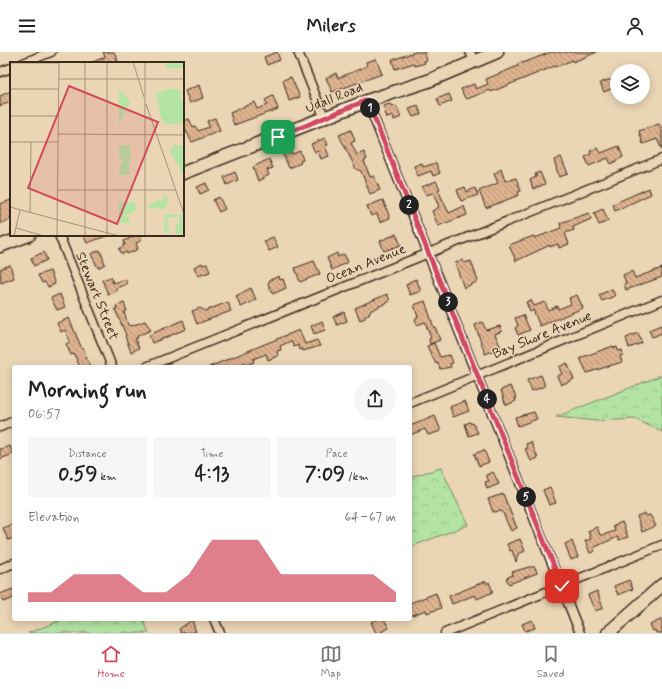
<!DOCTYPE html>
<html lang="en">
<head>
<meta charset="utf-8">
<style>
	:root { --surface:#fff; --page:#f6f6f6; --text:#222; --muted:#767676; --line:#e0e0e0; --accent:#d1495b }
	body { margin:0; font-family:Mynerve,sans-serif; background:var(--page); color:var(--text); height:100vh; display:flex; flex-direction:column; font-size:15px; white-space:nowrap }
	* { box-sizing:border-box; margin:0 }
	p { font-size:13px; color:var(--muted) }
	.icon { flex:none; width:22px; height:22px; fill:none; stroke:currentColor; stroke-width:2; stroke-linecap:round; stroke-linejoin:round }
	.map { position:relative; flex:1; overflow:hidden }
	.panel { position:absolute; left:12px; top:313px; width:400px; height:256px; display:flex; flex-direction:column; background:var(--surface); border-radius:4px; box-shadow:0 2px 10px #0003 }
	.panel>* { flex:none }
	.buttons { position:absolute; left:610px; top:12px; display:grid; gap:8px }
	.buttons a { display:grid; place-items:center; width:40px; height:40px; border-radius:50%; background:var(--surface); box-shadow:0 2px 10px #0003; font-size:20px }
	.pin { position:absolute; display:grid; place-items:center; width:34px; height:34px; color:#fff; margin:-17px; border-radius:8px; box-shadow:0 2px 6px #0006 }
	.km { position:absolute; width:20px; height:20px; margin:-10px; border-radius:50%; background:#222; color:#fff; font-size:11px; line-height:20px; text-align:center }
	.round { display:grid; place-items:center; flex:none; width:42px; height:42px; border-radius:21px; background:var(--page) }
	.headline { display:flex; align-items:center; justify-content:space-between; height:68px; padding:0 16px }
	h1 { font-size:22px; font-weight:700; line-height:30px }
	.metrics { display:grid; grid-template-columns:repeat(3,1fr); gap:6px; height:68px; padding:4px 16px }
	.metrics div { display:grid; align-content:center; border-radius:4px; background:var(--page); text-align:center }
	.metrics b { font-size:20px; font-weight:700 }
	.metrics small { font-size:11px; font-weight:400 }
	.metrics p { font-size:11px }
	.chart { height:112px; padding:8px 16px }
	.chart p { display:flex; justify-content:space-between }
	.chart svg { width:100%; height:72px; margin-top:4px; fill:var(--accent); opacity:.7 }
	header { display:flex; justify-content:space-between; align-items:center; height:52px; padding:0 16px; background:var(--surface); font-size:18px; font-weight:700 }
	.dock { display:flex; justify-content:space-around; align-items:center; height:56px; border-top:1px solid var(--line); background:var(--surface); font-size:11px; color:var(--muted) }
	.dock a { display:grid; justify-items:center; gap:2px }
	.dock .on { color:var(--accent) }
	.map>svg:first-child { display:block }
</style>
</head>
<body>
<header><svg class="icon" aria-label="menu" viewBox="0 0 24 24"><path d="M4 6h16M4 12h16M4 18h16"/></svg>Milers<svg class="icon" aria-label="person" viewBox="0 0 24 24"><circle cx="12" cy="8" r="4"/><path d="M4 21q1-7 8-7t8 7"/></svg></header>
<div class="map">
<svg width="662" height="581" viewBox="0 0 662 581">
	<defs>
		<pattern id="forest-crowns" width="20" height="18" patternUnits="userSpaceOnUse"><rect width="20" height="18" fill="#b3e4a4"/><path d="M2 6a3 3 0 1 1 6 0M12 15a3 3 0 1 1 6 0" fill="none" stroke="#9bc48d"/></pattern>
		<pattern id="building-back-hatch" width="6" height="6" patternUnits="userSpaceOnUse"><rect width="6" height="6" fill="#deb390"/><path d="M-1 5l2 2M0 0l6 6M5-1l2 2" fill="none" stroke="#b59275"/></pattern>
	</defs>
	<rect width="100%" height="100%" fill="#ead5b4"/>
	<filter id="ink" filterUnits="userSpaceOnUse"><feTurbulence type="fractalNoise" baseFrequency=".025" numOctaves="2"/><feDisplacementMap in="SourceGraphic" scale="8" xChannelSelector="R" yChannelSelector="G"/><feConvolveMatrix kernelMatrix="1 2 1 2 8 2 1 2 1" color-interpolation-filters="sRGB"/></filter>
	<g filter="url(#ink)">
		<path fill="url(#forest-crowns)" stroke="#778761" d="M662 323V380L635 367 597 369 556 365Z
			M441 416 468 473 410 495V425Z
			M64 567H143L149 581H28Z"/>
		<path fill="url(#building-back-hatch)" stroke="#3b2a1e" d="M103 0H114L118 9 90 11 105 5Z
			M277 0 280 8 267 13 264 5Z
			M415 0H424L427 8 424 9 425 11 415 14 414 11 395 17 392 8Z
			M551 0H597L573 10V8L555 15V14L491 40 490 38 467 47 464 44 461 37 474 32 476 37 488 32 486 27 518 14 517 12 522 10 523 11Z
			M376 7 382 22 332 40 326 26 336 21 338 26 367 14 366 10Z
			M291 25 300 45 289 49 283 28Z
			M608 28H612L615 35 604 40 600 31Z
			M199 33 203 46 190 51 185 39Z
			M11 39V50L0 54V44Z
			M449 42 452 49 440 54 437 47Z
			M273 44 278 57 234 73 230 61 254 50 257 57 267 53 265 48Z
			M390 52 392 55 395 54 397 55 401 65 394 68 393 64 387 66 383 54Z
			M418 54 421 62 413 65 409 57Z
			M215 66 220 79 192 90 185 77H183V69L189 67 193 75 195 74 198 79 209 75 207 69Z
			M659 72 662 78V98L657 87 643 92 639 79Z
			M351 78 355 89 351 91 357 103 364 100 367 107 364 109 370 125 374 124 380 138 370 142 361 119 356 117 339 83Z
			M325 86 328 93 325 94 329 104 321 107 318 99 315 100 311 92Z
			M619 94 623 105 611 112 608 106 589 114 585 105 591 102 590 99 598 96 601 101Z
			M291 99 292 102 300 99 303 108 300 109 301 111 289 116 283 102Z
			M561 105 568 122 559 125 554 108Z
			M269 107 273 116 267 118 269 123 258 129 253 115Z
			M422 111 423 115 436 111 440 121 433 124 431 119 418 124 414 114Z
			M501 117 505 129 516 126 521 139 518 140 519 143 486 156 479 139 498 131 494 122Z
			M235 120 238 128 227 133 224 125Z
			M540 120 545 132 533 137 530 128 536 125 535 122Z
			M436 129 440 137 438 138 449 161 464 154 467 163 438 174 432 159 439 155 433 141 426 143 422 135Z
			M206 131 209 138 200 142 197 135Z
			M465 135 467 140 475 136 478 143 461 149 457 138Z
			M649 136 651 142 615 159 613 152Z
			M219 145 225 157 219 160 213 148Z
			M11 148V167L0 172V152Z
			M383 148 390 166 380 170 377 162 371 164 367 154Z
			M603 157 608 169 599 173 594 161Z
			M589 161 591 167 573 175 574 178 565 181 569 192 559 196 558 192 550 195V193L516 209 509 193 528 186 534 184 535 186 561 176 560 171Z
			M396 182 401 193 384 199 380 189Z
			M83 183H109L87 191Z
			M137 183H140L142 188 136 191 138 197 127 202 126 200 122 202 119 197 125 193 124 189Z
			M273 185 278 195 269 199 264 189Z
			M100 198 105 212 98 216 91 202Z
			M44 200 47 208 34 214 31 206Z
			M337 201 338 205 344 202 348 210 332 218 327 206Z
			M463 208 464 211 471 209 478 229 464 236 455 211Z
			M314 209 320 222 300 230 295 216Z
			M202 211 203 213 207 212 210 220 198 224 194 215Z
			M10 213 14 226 1 231 0 217Z
			M662 216V225L626 238 624 232 626 231 623 223 632 219 635 226Z
			M50 219 55 232 48 235 45 230 42 231 38 223Z
			M279 224 280 228 283 227 286 236 273 242 268 232 270 228Z
			M111 225 113 231 125 227 127 232 116 236 117 239 108 242 102 228Z
			M416 227 421 239 410 243 406 233 409 231V230Z
			M251 236 256 248 241 255 236 244Z
			M612 237 615 244 602 249 599 243Z
			M60 242 65 255 57 258 51 246Z
			M387 242 390 249 370 259 369 262 365 264V266L360 268 355 256Z
			M577 243 583 256 540 274 533 258 530 260 526 250 531 248 534 254 545 250 548 258 557 254 558 257 571 252 569 246Z
			M425 249 434 276 435 275 440 288 430 292 429 287 431 286 425 270 417 273 415 267 418 265 414 253Z
			M228 250 231 259 197 272 192 259 200 256 205 259Z
			M124 251 127 259 124 260 128 273 131 274 145 269 151 278 137 284 138 286 135 287 139 296 131 300 125 284 126 283 115 257H117L116 254Z
			M344 260 347 269 337 273 333 265Z
			M523 263 530 278 518 283 515 276 518 274 515 266Z
			M69 266 82 297 83 296 90 315H80L74 302 71 303 66 292 70 290 65 278 61 280 57 271Z
			M183 268 186 277 152 291 149 283Z
			M322 269 325 278 314 282 311 274Z
			M482 270 486 278 500 274 502 279 495 282 501 296 485 302 475 273Z
			M661 273 662 281 652 285 649 278Z
			M299 278 305 292 317 288 320 294 303 299 302 297 299 298 298 293 294 295 291 289 280 294 281 298 277 299 278 304 268 308 266 302 253 307 254 310 246 313 245 310 234 315H209Z
			M638 281 642 291 629 296 626 286Z
			M434 291 440 305 450 303 453 311 450 312 451 315 440 317 438 311 436 312 427 294Z
			M613 294 614 296 617 295 618 299 622 298 623 303 620 304 622 310 587 321 580 306Z
			M567 311 574 327 561 333 557 324 562 322 559 315Z
			M541 323 545 334 532 339 527 328Z
			M510 334 517 346H515L516 349 507 353 505 351 501 338Z
			M465 349 469 359 453 365 450 355Z
			M534 360 537 367 518 374 515 365Z
			M435 364 441 379 428 383 425 377 410 383V374Z
			M470 370 471 372 473 371 478 381 469 384 465 372Z
			M531 390 538 406 531 409 525 397 528 396 526 392Z
			M10 394 13 402 0 407V397Z
			M484 398 489 410 479 414 474 402Z
			M493 420 499 432 487 437 485 430 489 429 486 423Z
			M550 435 556 451 549 453 543 438Z
			M503 442 517 476 511 479 502 459 493 460 488 447Z
			M645 461 646 464 650 463 656 474 642 480 637 464Z
			M622 470 628 485 619 488 618 485 606 490 593 496 595 499 590 501 585 489 591 487 588 479 597 475 600 483H603L615 479 613 474Z
			M14 472V486L8 488 3 476Z
			M520 487 525 499 518 502 516 510 512 498 510 499 507 492Z
			M572 489 578 505 571 508 565 492Z
			M529 515H535L537 521 509 532 506 526 513 523 512 520Z
			M629 528 633 537 618 543 614 534Z
			M486 529 487 532 489 530 493 540 477 547 475 543 452 552 449 544Z
			M13 537 14 546 3 550 0 542Z
			M597 539 603 556 595 559 588 543Z
			M436 541 441 556 427 561 426 558 410 564V551Z
			M378 567H384L389 576 382 579 383 581H376L371 570Z
			M662 567V581H656L655 578 653 579 650 573Z
			M192 568 196 580 181 581 179 577Z
			M532 568 535 576 525 579 522 572Z"/>
		<g fill="none" stroke-linecap="round" stroke-linejoin="round">
			<g stroke="#3b2a1e" stroke-width="11">
				<path id="street" d="M298 0 325 67
					M470 0 474 9
					M23 11 51 0
					M0 20 11 16
					M367 49 580 581
					M59 183 112 315
					M146 315 662 107
					M410 351 662 248
					M0 375 14 369
					M0 517 14 511
					M214 567 220 581
					M445 581 662 493"/>
			</g>
			<g stroke="#3b2a1e" stroke-width="15">
				<path id="secondary" d="M183 121 367 49 428 29 497 0
					M0 194 29 183
					M608 581 662 533"/>
			</g>
			<use href="#street" stroke="#ead5b4" stroke-width="8"/>
			<use href="#secondary" stroke="#ead5b4" stroke-width="12"/>
		</g>
	</g>
	<g fill="none" stroke-linecap="round" stroke-linejoin="round" filter="url(#ink)">
		<g stroke="#fff" stroke-width="8">
			<path id="route" d="M278 85 367 48 562 534"/>
		</g>
		<use href="#route" stroke="#d1495b" stroke-width="5"/>
	</g>
	<g text-anchor="middle" dominant-baseline="central" stroke-width="3" stroke-linejoin="round" paint-order="stroke">
		<g font-size="14" fill="#3b2a1e" stroke="#ead5b4">
			<text transform="translate(334 46) rotate(-22)">Udall Road</text>
			<text transform="translate(366 212) rotate(-22)">Ocean Avenue</text>
			<text transform="translate(97 244) rotate(68)">Stewart Street</text>
			<text transform="translate(542 283) rotate(-22)">Bay Shore Avenue</text>
		</g>
	</g>
	<g transform="translate(10 10)">
		<rect width="174" height="174" fill="#ead5b4"/>
		<path d="M156 0H174V6H156ZM109 27 120 39 109 63ZM159 27H169L171 31 169 35 174 38V61L156 62 151 56 146 32ZM120 83 119 113H109L110 104 113 101 109 93V84ZM164 83 174 84 173 112 160 89ZM153 135H158L156 147 137 146 146 139H152ZM109 140H125L126 149 116 153 121 161H109ZM155 152 172 153 174 165 171 173 166 171 165 166 170 158 168 154 158 156 157 165 161 172 154 169Z" fill="#b3e4a4"/>
		<path fill="none" stroke="#a49178" stroke-width="1" d="M75 0V174M97 0V174M123 0 134 35M135 0V174M0 1H49M49 17H174M0 27H48M136 42 174 152M0 54H49M48 72 174 73M0 80H48M48 128H166M0 145 109 174M20 151 21 80M6 166 34 174M4 174 10 148M47 174 49 0"/>
		<path fill="#d1495b" fill-opacity="0.15" stroke="#d1495b" stroke-width="2" d="M59 24 148 60 107 162 18 126Z"/>
		<rect width="174" height="174" fill="none" stroke="#3b2a1e" stroke-width="2"/>
	</g>
</svg>
<div class="buttons">
<a><svg class="icon" aria-label="layers" viewBox="0 0 24 24"><path d="M12 4l9 5-9 5-9-5zM3 14l9 5 9-5"/></svg></a>
</div>
<div class="pin" style="left:278px;top:85px;background:#1e9e55"><svg class="icon" aria-label="arrive" viewBox="0 0 24 24"><path d="M6 21V4h12l-3 4 3 4H6"/></svg></div>
<div class="pin" style="left:562px;top:534px;background:#d93025"><svg class="icon" aria-label="check" viewBox="0 0 24 24"><path d="M5 12l5 5 9-10"/></svg></div>
<b class="km" style="left:370px;top:56px">1</b>
<b class="km" style="left:409px;top:153px">2</b>
<b class="km" style="left:448px;top:250px">3</b>
<b class="km" style="left:487px;top:347px">4</b>
<b class="km" style="left:526px;top:445px">5</b>
<section class="panel">
<div class="headline"><div><h1>Morning run</h1><p>06:57</p></div><a class="round"><svg class="icon" aria-label="share" viewBox="0 0 24 24"><path d="M12 15V3M7 8l5-5 5 5M5 13v7h14v-7"/></svg></a></div>
<div class="metrics">
<div><p>Distance</p><b>0.59<small> km</small></b></div>
<div><p>Time</p><b>4:13</b></div>
<div><p>Pace</p><b>7:09<small> /km</small></b></div>
</div>
<div class="chart"><p><span>Elevation</span>64–67 m</p>
<svg viewBox="0 0 160 44" preserveAspectRatio="none"><path d="M0 44V38L10 38L20 27L30 27L40 27L50 38L60 38L70 27L80 6L90 6L100 6L110 27L120 27L130 27L140 27L150 27L160 38V44z"/></svg>
</div>
</section>
</div>
<nav class="dock">
<a class="on"><svg class="icon" aria-label="home" viewBox="0 0 24 24"><path d="M3 11l9-7 9 7M6 9v11h12V9"/></svg>Home</a>
<a><svg class="icon" aria-label="map" viewBox="0 0 24 24"><path d="M3 6l6-2 6 2 6-2v14l-6 2-6-2-6 2zM9 4v14M15 6v14"/></svg>Map</a>
<a><svg class="icon" aria-label="saved" viewBox="0 0 24 24"><path d="M7 4h10v16l-5-4-5 4z"/></svg>Saved</a>
</nav>
</body>
</html>
